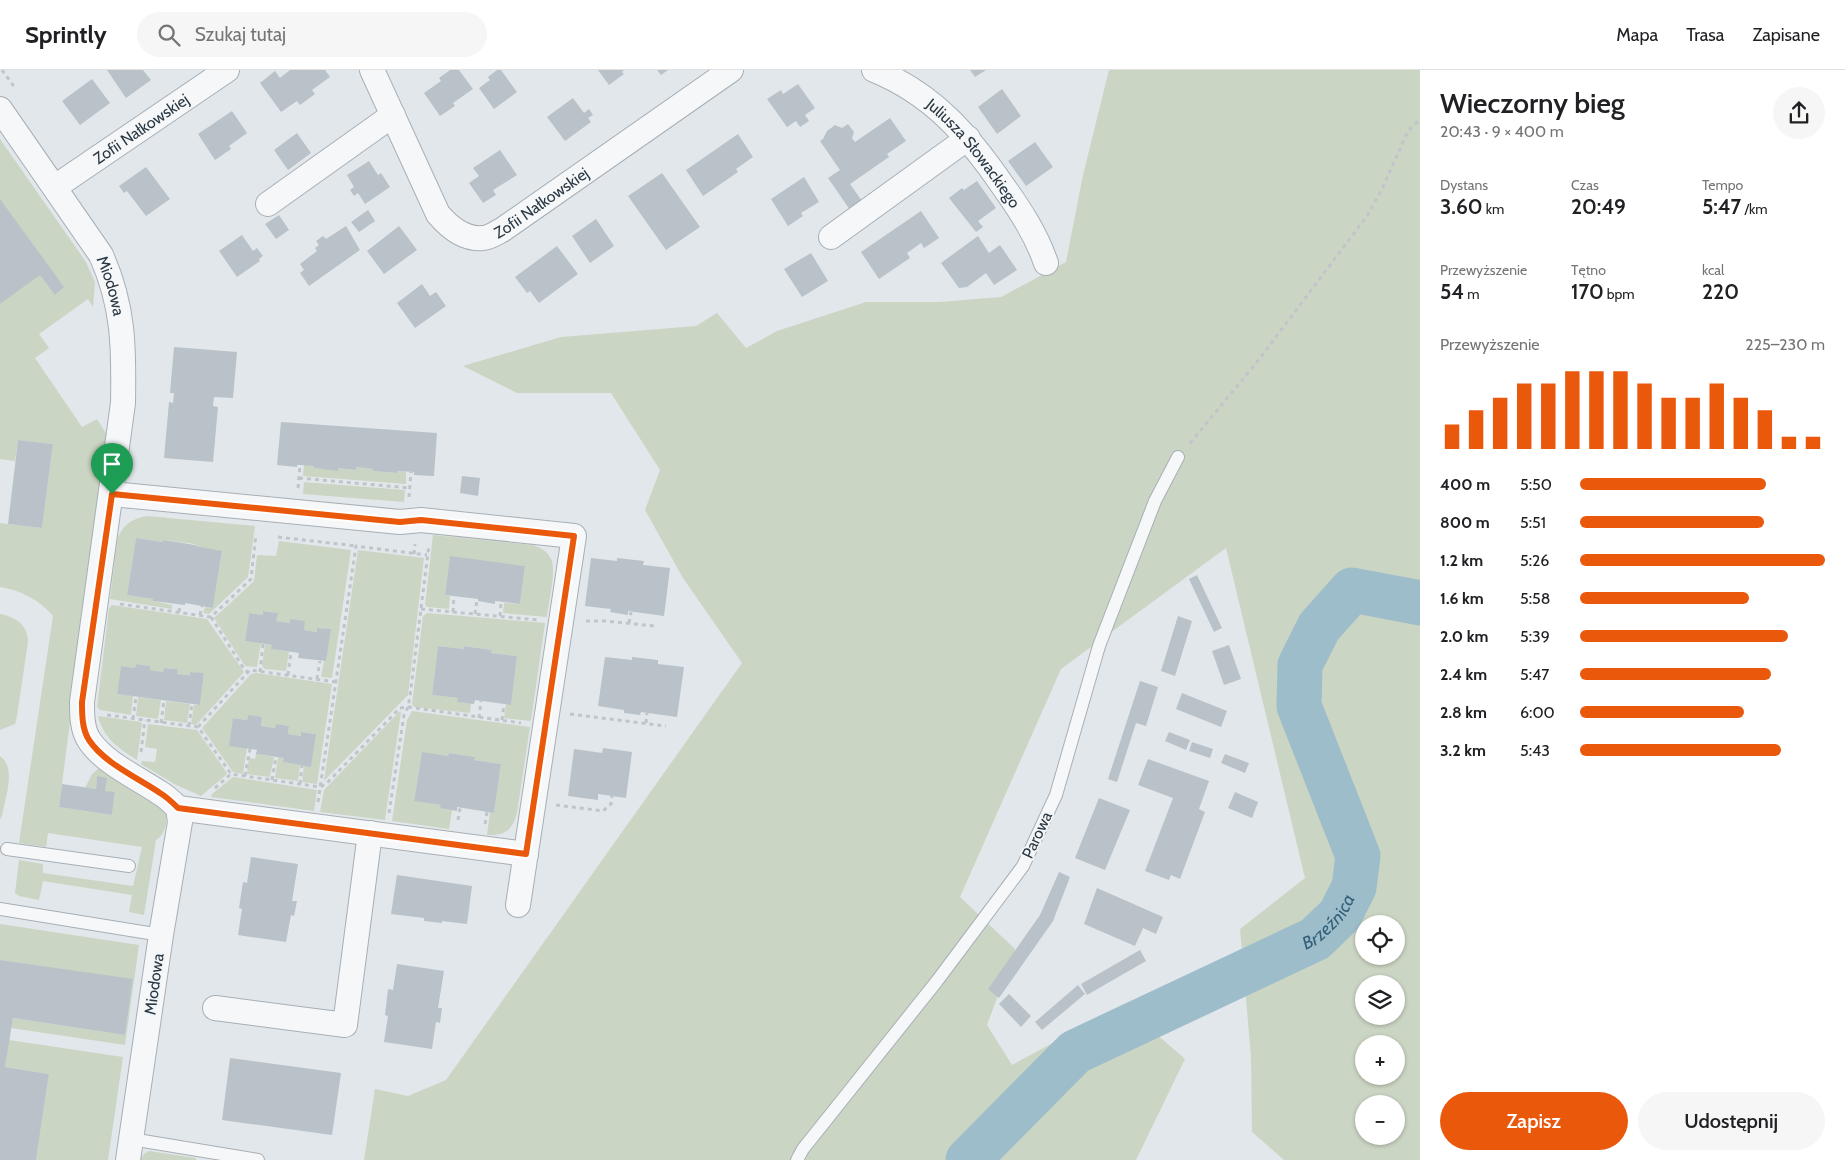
<!DOCTYPE html>
<html lang="pl">
<head>
<meta charset="utf-8">
<style>
	:root { --surface:#fff; --page:#f6f6f6; --text:#202124; --muted:#757577; --line:#e0e0e0; --accent:#ea580c }
	body { margin:0; font-family:Cabin,sans-serif; background:var(--page); color:var(--text); height:100vh; display:flex; flex-direction:column; font-size:19px; white-space:nowrap }
	* { box-sizing:border-box; margin:0 }
	p { font-size:16px; color:var(--muted) }
	.icon { flex:none; width:28px; height:28px; fill:none; stroke:currentColor; stroke-width:2; stroke-linecap:round; stroke-linejoin:round }
	.map { position:relative; flex:1; overflow:hidden }
	.details { display:flex; flex-direction:column; background:var(--surface); width:425px }
	.details>* { flex:none }
	.buttons { position:absolute; left:1355px; top:845px; display:grid; gap:10px }
	.buttons a { display:grid; place-items:center; width:50px; height:50px; border-radius:50%; background:var(--surface); box-shadow:0 1px 4px #0004; font-size:25px }
	.pin { position:absolute; display:grid; place-items:center; width:42px; height:42px; color:#fff; margin:-51px -21px; border-radius:50% 50% 50% 0; rotate:-45deg; box-shadow:0 0 5px #0007 }
	.pin .icon { rotate:45deg }
	.round { display:grid; place-items:center; flex:none; width:52px; height:52px; border-radius:26px; background:var(--page) }
	.head { display:flex; align-items:center; justify-content:space-between; height:85px; padding:0 20px }
	h1 { font-size:28px; font-weight:600; line-height:38px }
	.stats { display:grid; grid-template-columns:repeat(3,1fr); gap:8px; height:85px; padding:5px 20px }
	.stats div { display:grid; align-content:center }
	.stats b { font-size:21px; font-weight:600 }
	.stats small { font-size:14px; font-weight:400 }
	.stats p { font-size:14px }
	.chart { height:140px; padding:10px 20px }
	.chart p { display:flex; justify-content:space-between }
	.chart svg { width:100%; height:90px; margin-top:5px; stroke:var(--accent); stroke-width:6 }
	.button { display:flex; gap:10px; margin-top:auto; padding:10px 20px }
	.button a { flex:1; height:58px; border-radius:30px; background:var(--accent); color:#fff; font-size:20px; font-weight:600; line-height:58px; text-align:center }
	.button a+a { background:var(--page); color:var(--text) }
	ul { padding:0 20px; list-style:none; font-size:16px }
	li { display:grid; grid-template-columns:80px 60px 1fr; align-items:center; height:38px }
	li i { height:12px; border-radius:6px; background:var(--accent) }
	header { display:flex; align-items:center; gap:30px; box-sizing:border-box; height:70px; padding:0 25px; background:var(--surface); border-bottom:1px solid var(--line) }
	header strong { font-size:24px }
	nav { display:flex; gap:28px; margin-inline-start:auto; font-size:18px }
	.search { width:350px; height:45px; background:var(--page); display:flex; align-items:center; gap:12px; box-sizing:border-box; padding:0 18px; border-radius:28px; color:var(--muted); font-size:19px }
	main { display:flex; flex:1; min-height:0 }
	.map>svg:first-child { display:block }
</style>
</head>
<body>
<header>
<strong>Sprintly</strong>
<div class="search"><svg class="icon" aria-label="search" viewBox="0 0 24 24"><circle cx="10" cy="10" r="6"/><path d="M15 15l6 6"/></svg>Szukaj tutaj</div>
<nav><a>Mapa</a><a>Trasa</a><a>Zapisane</a></nav>
</header>
<main>
<div class="map">
<svg width="1420" height="1090" viewBox="0 0 1420 1090">
	<rect width="100%" height="100%" fill="#e2e7eb"/>
	<path fill="#cbd5c3" fill-rule="evenodd" d="M1109 0H1420V1090H1284L1252 1062 1251 987 1240 859 1305 808 1226 478 1061 599 960 827 1015 879 987 955 1012 995 1123 935 1185 989 1136 1090H364L375 1019 408 1026 446 1010 742 593 683 508 645 440 660 400 611 323H517L463 296 561 267 696 256 717 243 746 278 777 261 866 232H939L1001 227 1066 192 1083 105ZM1364 854H1396V886H1364ZM1364 914H1396V946H1364ZM1364 974H1396V1006H1364ZM1364 1034H1396V1066H1364Z
		M0 69 86 192 95 212 93 237 88 229 39 264 49 278 35 288 82 357 97 349 107 365 59 737 112 745 115 723 105 721 97 707 96 719 85 718 92 704 99 698C113 706 160 728 166 743 167 747 166 750 166 754 164 762 162 766 156 770L144 845 129 842 132 825 43 811 39 830 19 826 15 823 19 790 43 794V803L133 816 142 777 48 763 46 777 19 773 53 546C40 530 20 520 0 517V453L42 458 53 374 18 370 15 391 0 389Z
		M304 395 314 396V398L338 400V398L355 400 356 397 373 399V401L397 403V401L406 402V414L303 406Z
		M304 412 405 420 404 432 303 424Z
		M147 446 255 456 248 507 209 544 203 543 205 537 213 538 222 482 195 476V474L163 470V472L136 468 127 525 153 529V531L172 535V539L110 529 117 471C122 455 131 449 147 446Z
		M433 465 533 475C541 478 547 481 551 489 557 500 548 534 547 547L503 543 504 533 520 534 525 496 450 487 445 525 450 526 449 539 427 537 425 535Z
		M279 471 351 480 332 608 321 607 324 591H326L330 559 317 558V562L304 560 290 549V553L276 551 277 543 264 541 263 545 249 543 245 571 261 573 257 597 245 596 214 548 254 511 257 485 276 486Z
		M358 480 424 488 408 625 324 711Z
		M112 535 207 549 244 602 196 655 191 654 194 635H200L204 604 191 602 190 605 177 604 178 599 164 598 163 602 150 600V596L136 594 135 598 121 596 117 624 133 626 131 645 100 640 97 637 98 629 109 538Z
		M427 543 545 553 531 651 504 648 506 634H511L517 586 491 583 492 580 465 576 464 579 438 576 432 625 458 628V632L471 633 470 643 414 637 412 634 423 546Z
		M0 544C16 547 28 555 28 572L17 646 15 654 0 660Z
		M265 574 272 575V579L289 582 286 601 265 599 262 596Z
		M256 603 332 614 317 714 302 712 304 695 316 664 302 662 301 666 288 664 289 656 276 654 275 658 261 656 262 647 248 646 247 650 234 648 230 675 247 678 243 704 233 702 202 658 251 604Z
		M138 627 161 630 158 649 136 646Z
		M166 631 190 634 187 653 164 650Z
		M400 641 401 642 385 750 320 742 324 720Z
		M412 641 530 657 517 743C512 760 506 766 487 765L490 742 494 743 501 694 474 690V687L449 683 448 686 422 683 414 730 441 735V738L452 740 449 759 392 751 407 650Z
		M98 646 141 652 142 654 137 690C118 678 104 669 98 646Z
		M148 654 197 660 227 703 226 705 201 726 176 715 141 694 142 691 155 692 157 679 145 677Z
		M256 684 274 687 270 707 247 704 249 688 255 689Z
		M0 686C17 698 5 728 2 746L0 749Z
		M278 687 284 688V692L300 695 298 711 275 708Z
		M233 707 317 720 314 741 211 727 212 724Z
		M0 854 139 875 125 975 11 958 13 948 125 965 133 910 0 890Z
		M9 970 123 987 108 1090H36L49 1004 5 997Z
		M149 1081 196 1088V1090H140L144 1084Z"/>
	<g fill="none" stroke-linecap="round" stroke-linejoin="round">
		<path stroke="#9dbdcb" stroke-width="45" id="s1" d="M968 1090 1075 982 1315 869 1340 845 1354 817 1358 786 1299 636 1300 595 1319 557 1352 520 1420 533"/>
	</g>
	<path fill="#b9c2c8" d="M107 0H143L151 10 126 28Z
		M290 0H325L330 7 312 20 315 24 300 35 297 31 281 42 260 13 275 1 280 8Z
		M450 0H459L473 19 453 33 455 36 440 46 424 23 441 11 439 8Z
		M497 0H501L517 22 494 39 479 18 490 10 488 7Z
		M598 0H624L622 2 624 4 609 15Z
		M657 0H668L661 5Z
		M970 0H986L975 7Z
		M92 9 110 33 80 55 62 31Z
		M798 14 815 38 805 45 809 51 800 57 796 51 787 57 767 29 781 20 783 24Z
		M1002 19 1021 46 997 64 978 37Z
		M573 28 584 43 589 39 593 45 588 48 591 52 565 71 547 47Z
		M232 41 247 63 229 76 231 79 215 90 198 64Z
		M890 48 906 71 887 84 889 87 850 114 862 131 850 140 828 108 840 100 820 71 823 69 827 61 835 55 842 58 848 54 854 62 852 68 855 72Z
		M297 63 311 83 288 100 274 80Z
		M738 64 753 87 736 99 738 102 703 126 686 100Z
		M1035 72 1053 97 1026 116 1008 91Z
		M500 80 517 105 493 120 496 125 483 133 469 113 479 106 473 98Z
		M369 91 378 105 381 103 390 117 365 134 358 123 354 126 350 120 354 117 347 105Z
		M146 97 170 129 146 146 127 121 124 123 119 116Z
		M662 103 700 157 666 180 628 126Z
		M804 107 819 132 801 143 803 146 788 156 771 129Z
		M977 111 996 138 978 151 983 157 976 162 949 128 962 118 964 120Z
		M0 129 64 217 55 225 40 205 0 234Z
		M368 140 375 151 359 162 351 152Z
		M921 141 939 168 924 178 921 173 907 183 910 188 879 209 861 182Z
		M279 145 289 160 276 169 265 154Z
		M596 149 614 176 590 193 572 166Z
		M346 156 360 180 309 216 300 203 304 200 300 194 317 181 315 178 319 175 316 171 323 166 326 169Z
		M399 156 417 180 384 204 367 181Z
		M242 165 253 181 257 178 263 186 259 189 260 191 237 207 219 181Z
		M978 166 989 183 1000 175 1017 200 994 215 986 203 967 217 959 218 941 193Z
		M557 176 578 204 539 233 530 221 527 223 515 207Z
		M811 183 828 211 802 227 784 199Z
		M422 214 430 226 436 222 446 236 415 258 397 233Z
		M174 277 237 282 233 328 214 327 213 336 218 337 213 392 164 388 169 332 173 333 174 323H170Z
		M281 352 437 363 434 406 414 405V402L397 401V403L373 401V399L356 397V400L338 398V401L314 398V396L300 395H297V397L277 395Z
		M18 370 53 374 42 458 8 454Z
		M462 406 480 408 478 426 460 423Z
		M136 468 163 472V470L195 475V476L222 481 213 538 185 533V535L153 531V529L127 525Z
		M450 486 525 496 520 534 495 531V534L478 531V529L445 525Z
		M591 488 617 491V488L644 491 643 495 670 498 664 546 628 541V545L610 542 611 539 585 536Z
		M1197 505 1222 558 1214 562 1189 509Z
		M263 541 278 543 276 551 290 553V549L305 551 304 560 317 562V558L331 559 326 591 298 588 299 583 271 579 272 575 245 571 249 543 263 545Z
		M1178 546 1192 551 1175 606 1161 601Z
		M1229 575 1241 609 1224 615 1212 581Z
		M438 576 464 579V576L492 580 491 583 517 586 511 635 475 630 474 634 457 632 458 628 432 625Z
		M605 587 632 590V587L658 590V594L684 597 677 647 641 642 640 645 624 643V640L598 636Z
		M136 594 150 596V600L163 602 164 598 178 599 177 604 190 605V602L204 603 200 635 117 624 121 596 135 598Z
		M1140 611 1158 617 1146 656 1136 653 1117 712 1108 709Z
		M1182 623 1227 641 1221 657 1176 639Z
		M248 645 262 647 261 656 275 658 276 654 289 656 288 664 301 666V662L316 664 311 697 283 692 284 688 256 684 257 680 229 676 233 648 247 650Z
		M1169 662 1190 670 1186 680 1165 671Z
		M1192 672 1213 679 1210 688 1189 681Z
		M603 678 632 682 626 728 598 724V730L568 726 574 679 602 683Z
		M422 682 448 686 449 683 475 687 474 690 501 694 494 743 457 737V741L440 738 441 735 414 731Z
		M1225 684 1249 693 1245 703 1221 693Z
		M1148 689 1209 711 1199 739 1205 742 1180 809 1171 805 1169 810 1145 801 1173 728 1138 715Z
		M97 706 107 708 105 721 115 722 112 745 59 737 62 714 96 719Z
		M1235 722 1258 732 1252 748 1228 738Z
		M1099 728 1130 740 1105 800 1075 788Z
		M251 787 298 794 292 831H297L294 846 291 845 286 872 238 865 242 839 239 838 243 812 247 813Z
		M1059 802 1070 807 1053 851 999 928 988 919 1040 845Z
		M397 805 472 816 467 854 442 851V853L424 851V848L391 844Z
		M1097 818 1163 847 1156 864 1143 858 1135 876 1084 854Z
		M1140 880 1146 891 1087 925 1081 914Z
		M0 890 133 909 125 965 13 948 5 997 49 1004 36 1090H0Z
		M397 894 444 901 438 938H442L440 953 436 952 432 979 384 972 388 946 385 945 388 919 393 920Z
		M1078 915 1085 924 1042 960 1035 952Z
		M1009 924 1031 946 1021 957 999 934Z
		M230 988 341 1003 332 1065 222 1050Z"/>
	<g fill="none" stroke-linecap="round" stroke-linejoin="round">
		<g stroke="#a7afb5" stroke-width="14">
			<path id="lane" d="M7 779 129 796
				M0 839 161 865
				M131 1069 258 1090
				M797 1090 803 1079 937 911 1023 796 1056 725 1099 576 1155 431 1178 387"/>
		</g>
		<g stroke="#a7afb5" stroke-width="26">
			<g id="street">
				<path id="s2" d="M372 0 438 144C449 157 464 170 483 168 489 168 496 163 502 160L731 0"/>
				<path id="s3" d="M874 0C933 24 968 65 1003 116 1020 140 1036 164 1046 193"/>
				<path id="s4" d="M0 39 101 185C124 236 124 278 123 333L82 632C82 645 82 659 89 670 104 693 138 708 160 723 167 727 173 733 178 738L180 752 161 865 128 1090"/>
				<path id="s5" d="M55 117 227 0"/>
				<path d="M268 134 393 45"/>
				<path d="M831 167 968 68"/>
				<path d="M112 424 400 452 421 450 574 466 518 835"/>
				<path d="M178 738 526 784"/>
				<path d="M215 938 345 955 370 763"/>
			</g>
		</g>
		<path stroke="#c0c5ca" stroke-width="3" stroke-dasharray="4 4" stroke-linecap="butt" d="M2 0 15 18
			M1190 373 1257 292 1367 146 1382 119 1408 61 1420 49
			M299 408 410 418
			M298 418 300 395
			M409 427 411 402
			M278 467 356 476
			M414 484 415 474
			M120 534 211 547 251 509 256 464
			M421 539 538 550
			M179 542 180 535
			M453 542 454 526
			M475 544 477 529
			M200 545 202 536
			M500 546 501 532
			M211 547 244 599 248 602
			M586 551H605L654 556
			M629 553 631 542
			M260 602 263 574
			M288 605 291 582
			M317 609 320 591
			M570 644 666 656
			M107 645 198 657 231 704
			M479 648 481 631
			M133 649 136 627
			M502 650 504 634
			M161 653 164 630
			M646 653 647 643
			M189 656 192 634
			M198 657 250 600 336 612
			M141 682 145 650
			M245 706 250 679
			M272 710 276 687
			M300 714 302 695
			M215 718 231 704 320 717 326 714 400 638 408 637 521 653
			M318 732 356 476 427 485
			M556 735 603 741 611 734 612 726
			M389 743 404 645 408 637 410 626 429 475
			M458 750 460 738
			M485 754 487 742"/>
		<use href="#lane" stroke="#f5f7f9" stroke-width="12"/>
		<use href="#street" stroke="#f5f7f9" stroke-width="24"/>
	</g>
	<g fill="none" stroke-linecap="round" stroke-linejoin="round">
		<g stroke="#fff" stroke-width="10">
			<path id="route" d="M112 424 400 452 421 450 574 466 526 784 178 738C173 733 167 727 160 723 138 708 104 693 89 670 82 659 82 645 82 632Z"/>
		</g>
		<use href="#route" stroke="#ea580c" stroke-width="6"/>
	</g>
	<g text-anchor="middle" dominant-baseline="central" stroke-width="4" stroke-linejoin="round" paint-order="stroke">
		<g font-size="16" fill="#2a3843" stroke="#f2f6f8">
			<text stroke="none"><textPath href="#s5" startOffset="104">Zofii Nałkowskiej</textPath></text>
			<text stroke="none"><textPath href="#s3" startOffset="132">Juliusza Słowackiego</textPath></text>
			<text stroke="none"><textPath href="#s2" startOffset="280">Zofii Nałkowskiej</textPath></text>
			<text stroke="none"><textPath href="#s4" startOffset="210">Miodowa</textPath></text>
			<text transform="translate(1037 765) rotate(-65)">Parowa</text>
			<text transform="translate(154 914) rotate(-82)">Miodowa</text>
		</g>
		<g font-size="18" font-style="italic" fill="#336078" stroke="#f2f6f8">
			<text stroke="none"><textPath href="#s1" startOffset="439">Brzeźnica</textPath></text>
		</g>
	</g>
</svg>
<div class="buttons">
<a><svg class="icon" aria-label="locate" viewBox="0 0 24 24"><circle cx="12" cy="12" r="6"/><path d="M12 2v4M12 18v4M2 12h4M18 12h4"/></svg></a>
<a><svg class="icon" aria-label="layers" viewBox="0 0 24 24"><path d="M12 4l9 5-9 5-9-5zM3 14l9 5 9-5"/></svg></a>
<a>+</a>
<a>−</a>
</div>
<div class="pin" style="left:112px;top:424px;background:#1e9e55"><svg class="icon" aria-label="arrive" viewBox="0 0 24 24"><path d="M6 21V4h12l-3 4 3 4H6"/></svg></div>
</div>
<section class="details">
<div class="head"><div><h1>Wieczorny bieg</h1><p>20:43 · 9 × 400 m</p></div><a class="round"><svg class="icon" aria-label="share" viewBox="0 0 24 24"><path d="M12 15V3M7 8l5-5 5 5M5 13v7h14v-7"/></svg></a></div>
<div class="stats">
<div><p>Dystans</p><b>3.60<small> km</small></b></div>
<div><p>Czas</p><b>20:49</b></div>
<div><p>Tempo</p><b>5:47<small> /km</small></b></div>
</div>
<div class="stats">
<div><p>Przewyższenie</p><b>54<small> m</small></b></div>
<div><p>Tętno</p><b>170<small> bpm</small></b></div>
<div><p>kcal</p><b>220</b></div>
</div>
<div class="chart"><p><span>Przewyższenie</span>225–230 m</p>
<svg viewBox="0 0 160 44" preserveAspectRatio="none"><path d="M5 44V32M15 44V25M25 44V19M35 44V12M45 44V12M55 44V6M65 44V6M75 44V6M85 44V12M95 44V19M105 44V19M115 44V12M125 44V19M135 44V25M145 44V38M155 44V38"/></svg>
</div>
<ul>
<li><b>400 m</b>5:50<i style="width:76%"></i></li>
<li><b>800 m</b>5:51<i style="width:75%"></i></li>
<li><b>1.2 km</b>5:26<i style="width:100%"></i></li>
<li><b>1.6 km</b>5:58<i style="width:69%"></i></li>
<li><b>2.0 km</b>5:39<i style="width:85%"></i></li>
<li><b>2.4 km</b>5:47<i style="width:78%"></i></li>
<li><b>2.8 km</b>6:00<i style="width:67%"></i></li>
<li><b>3.2 km</b>5:43<i style="width:82%"></i></li>
</ul>
<div class="button"><a>Zapisz</a><a>Udostępnij</a></div>
</section>
</main>
</body>
</html>
